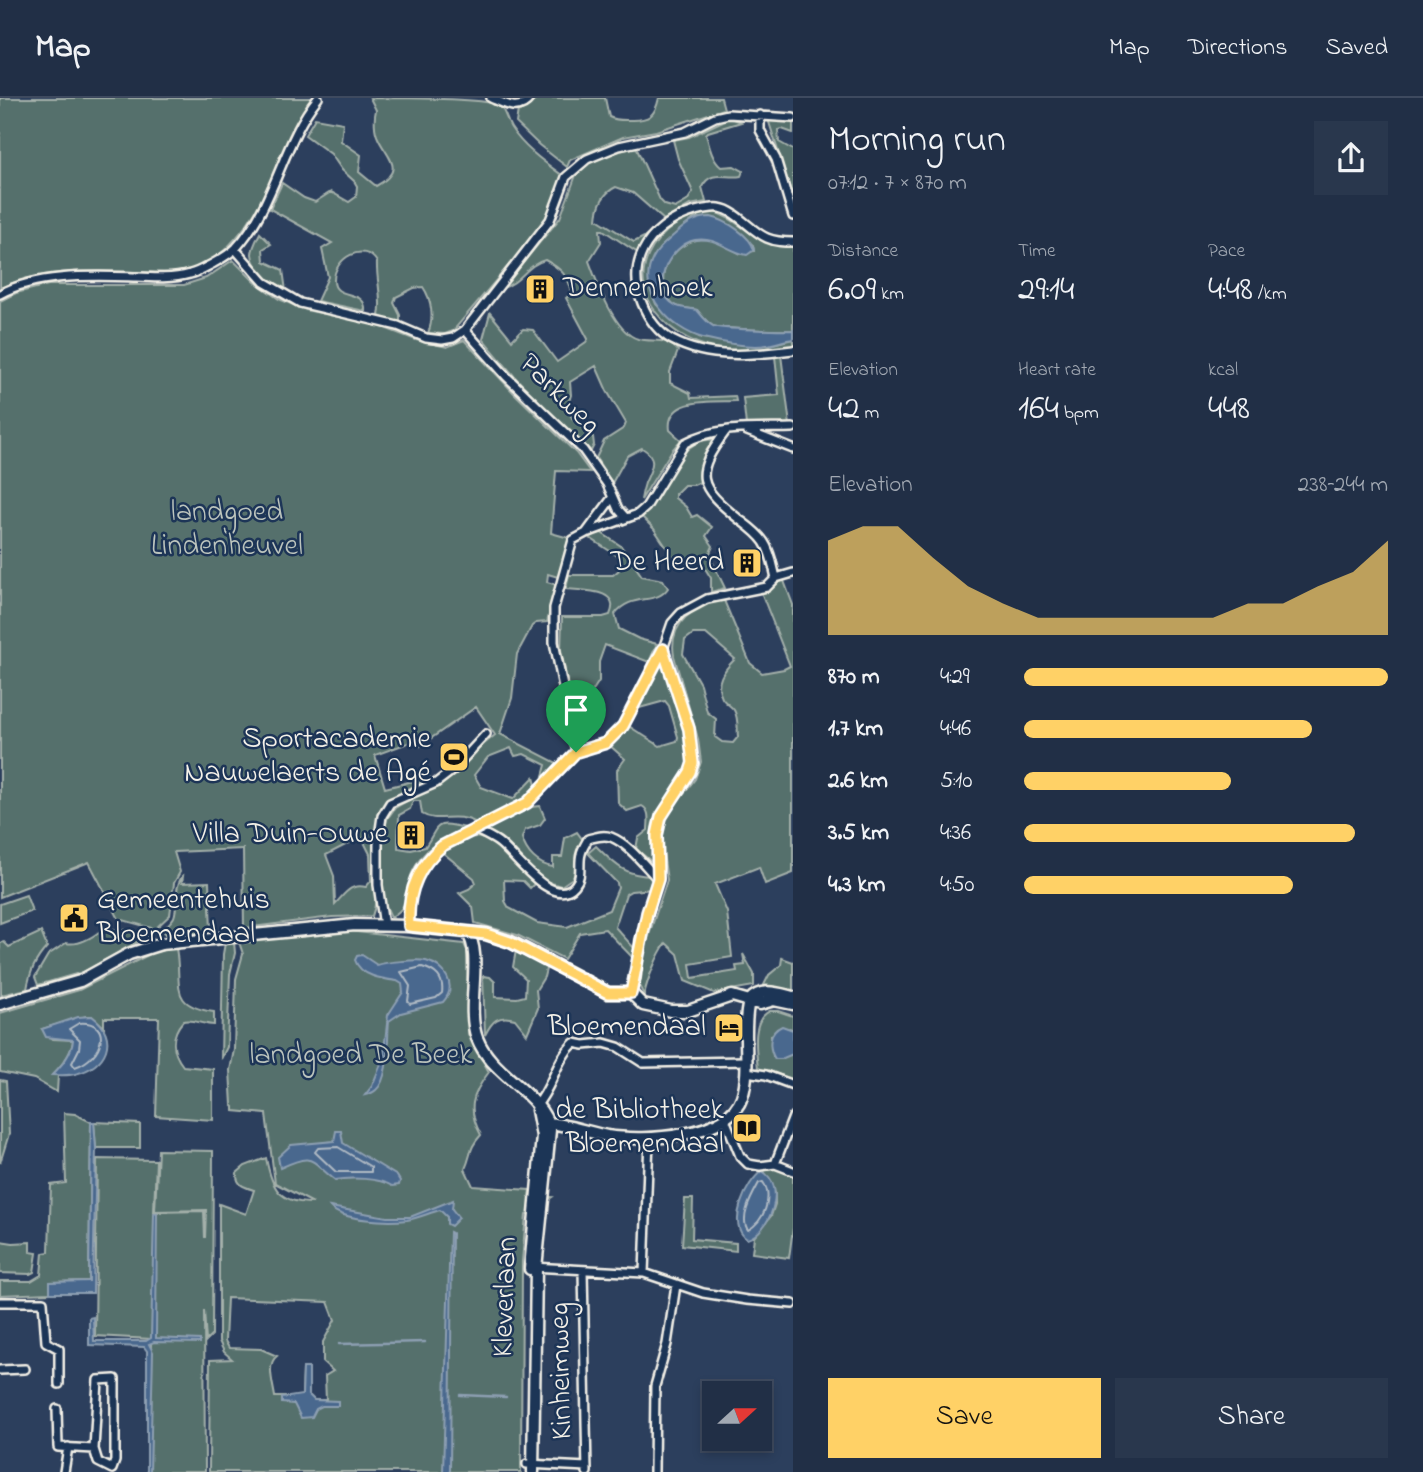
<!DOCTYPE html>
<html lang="en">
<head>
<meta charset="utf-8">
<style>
	:root { --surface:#212f46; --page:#29374d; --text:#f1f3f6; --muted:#a2a9b3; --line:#3e4a5f; --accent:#ffd166 }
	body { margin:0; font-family:"Indie Flower",sans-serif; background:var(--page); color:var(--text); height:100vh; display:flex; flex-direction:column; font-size:26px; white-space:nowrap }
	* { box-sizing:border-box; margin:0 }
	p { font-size:23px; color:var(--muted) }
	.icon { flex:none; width:38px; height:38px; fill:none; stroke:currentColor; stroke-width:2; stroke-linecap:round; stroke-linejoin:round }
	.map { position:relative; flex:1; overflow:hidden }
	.sheet { display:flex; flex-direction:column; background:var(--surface); width:630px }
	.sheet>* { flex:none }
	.needle { width:46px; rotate:69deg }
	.buttons { position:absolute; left:702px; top:1283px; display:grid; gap:14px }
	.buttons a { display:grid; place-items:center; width:70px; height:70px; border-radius:0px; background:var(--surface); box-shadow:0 4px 10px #0003,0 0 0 2px var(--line); font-size:35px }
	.pin { position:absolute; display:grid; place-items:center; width:60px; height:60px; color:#fff; margin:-72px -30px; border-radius:50% 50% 50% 0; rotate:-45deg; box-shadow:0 0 7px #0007 }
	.pin .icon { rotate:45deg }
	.round { display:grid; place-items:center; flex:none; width:74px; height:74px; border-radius:0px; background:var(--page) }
	.headline { display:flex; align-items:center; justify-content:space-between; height:119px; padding:0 35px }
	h1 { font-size:38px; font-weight:600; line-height:52px }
	.stats { display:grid; grid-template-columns:repeat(3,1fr); gap:10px; height:119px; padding:7px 35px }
	.stats div { display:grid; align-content:center }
	.stats b { font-size:35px; font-weight:600 }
	.stats small { font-size:19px; font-weight:400 }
	.stats p { font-size:19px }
	.chart { height:196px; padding:14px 35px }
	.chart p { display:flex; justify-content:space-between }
	.chart svg { width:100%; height:126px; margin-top:7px; fill:var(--accent); opacity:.7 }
	.action { display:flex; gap:14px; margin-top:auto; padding:14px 35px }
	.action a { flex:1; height:80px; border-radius:0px; background:var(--accent); color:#111; font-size:28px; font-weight:600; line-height:80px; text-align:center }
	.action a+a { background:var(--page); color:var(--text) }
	ul { padding:0 35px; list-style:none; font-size:23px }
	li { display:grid; grid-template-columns:112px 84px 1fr; align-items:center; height:52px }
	li i { height:18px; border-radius:9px; background:var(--accent) }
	header { display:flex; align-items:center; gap:42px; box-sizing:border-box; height:98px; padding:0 35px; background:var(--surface); border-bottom:2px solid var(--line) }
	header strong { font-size:33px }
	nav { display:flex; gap:38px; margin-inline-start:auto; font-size:24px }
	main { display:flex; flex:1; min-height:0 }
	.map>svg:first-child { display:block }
</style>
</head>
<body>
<header>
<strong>Map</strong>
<nav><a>Map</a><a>Directions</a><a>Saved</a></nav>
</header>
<main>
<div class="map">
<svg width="793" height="1374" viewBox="0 0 793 1374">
	<rect width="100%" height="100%" fill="#2c3f5d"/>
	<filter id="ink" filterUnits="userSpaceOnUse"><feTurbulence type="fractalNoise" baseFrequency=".0143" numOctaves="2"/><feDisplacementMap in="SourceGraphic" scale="14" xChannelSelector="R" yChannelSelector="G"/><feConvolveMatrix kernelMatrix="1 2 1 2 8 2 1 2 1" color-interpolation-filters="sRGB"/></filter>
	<g filter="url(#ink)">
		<path fill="#546f6c" stroke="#a4b0aa" stroke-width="2" fill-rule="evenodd" d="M0 0H312C284 43 269 103 236 140 225 153 211 166 194 172 177 177 159 174 141 174 93 173 45 170 0 190Z
			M370 0C393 0 485 0 499 7 505 12 507 24 511 30 524 50 544 64 563 78L547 122 453 233 445 236 428 235C434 221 432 202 423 189L414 190 396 199 394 205 400 217V226L379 218C383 199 376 183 377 164 364 143 334 160 334 182 333 203 367 190 365 213L317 203 328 179 322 151 332 145 270 111 282 85 304 100 315 104 331 94 349 104 356 99 357 88 354 83 342 72 331 56 305 37 315 20 343 25 341 43 361 57 359 74 376 88C407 71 387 60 378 40 374 32 374 20 376 12Z
			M535 0H605L609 19C617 23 623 22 632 22 649 22 655 18 659 0H721L724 11 656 33 623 39 570 62 567 69 539 47 516 25 518 12 529 8Z
			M727 21H734L741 24 708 34 706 36C709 47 712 62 721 69L734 68 743 73 741 78C726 81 711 71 702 89L706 104 690 107 664 122 633 95 616 89C603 95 598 107 597 121L634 144 648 137 638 155 603 132H600L601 144 589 163C597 185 615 235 638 241 655 245 666 238 678 253L670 274V285L690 295 691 300 735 298 736 303C715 304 665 298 670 332L681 342 672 352 641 402C642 396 643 391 645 385 651 371 659 360 642 350L627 358 612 385 596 360 604 343 624 330 626 325 607 293 596 268 570 284 571 297 567 310 572 320 593 339 594 347 591 353 526 292 483 241 490 215 512 242 523 231 533 232 557 264 586 244 588 241 566 200 572 195C569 178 560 170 545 162 526 167 521 185 502 190L560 120 576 77 585 67 612 55 636 49 660 102 665 107 675 110 687 103 693 94 678 61 673 42 689 39Z
			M768 21 793 24V35L782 31 778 32 779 44 793 52V100Z
			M711 113C746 123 751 148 793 148V232C783 233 721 231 713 228 706 224 702 218 697 212 690 210 681 211 675 207 671 205 668 199 666 194 655 169 679 141 705 141 718 142 730 150 741 156L754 153 753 147 718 121 695 120 660 150 650 168 649 186 656 206 674 225 701 240 769 247 793 241V248C764 252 725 257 697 245 641 221 621 165 676 126 686 118 699 116 711 113Z
			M260 135 271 146 263 151 264 163 283 172 286 193C274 186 253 172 252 156 252 150 257 141 260 135Z
			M233 162 255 184 279 201 306 212 377 227 416 242 447 249 464 242 514 295 576 355 590 374 556 373 551 435 569 440 558 479 548 476 547 484 557 487 547 524 536 525 532 528 517 556 512 600 500 636 557 665 550 675 543 678 546 667 524 656 515 658 511 650 488 659 474 677 481 689 513 701 534 679 537 691 528 700 476 725C456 713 437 726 422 716L420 703H413L410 711 399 717 398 750 411 752 425 749C439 729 433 721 465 730 443 740 425 749 414 771 403 792 413 807 391 819L381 797 380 753 387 721 395 710 434 687 495 637 476 609 420 648 416 642 375 657 385 690 429 679V680C368 711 375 715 376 780 376 793 377 806 372 818L332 819 244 830 243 751 174 754 180 774 174 785 170 817 155 831 119 821 89 764 0 799V203L16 195 48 187H184L206 180ZM359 740H362L370 756 371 783 366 789C350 785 345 796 335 806L334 778 326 757Z
			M781 257 790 327H746L743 300 779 297 775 258Z
			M715 341C704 354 698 365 702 383L694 387H684L675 396V400L686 409 692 419 697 417 712 429 706 438 713 448 709 457 725 490 711 494V480L699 461 688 465 675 462 654 431 641 418 645 414 682 355 699 343Z
			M600 434 621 448 642 478 663 482 668 490C656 508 632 494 615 516L619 531 639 541 657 546 649 564 605 547 599 564V583L574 622 561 552 562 519H603L610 517C622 490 582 493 566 491L569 477H613L619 472V459L590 440Z
			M781 482 784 483 793 507V775L765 786 759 769 715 786 727 814 732 859 690 866 692 880 737 873 736 868 745 867 743 856 754 876V888L714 895 685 883 678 856 666 845C657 857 647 883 644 897L638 886 648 840 667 782 661 743 662 730 670 713 695 681 701 664 698 641 674 558C668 524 694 509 723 500L750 565 762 575 784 571 790 568 759 489ZM693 536H706L735 561C724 572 714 584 722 600 725 605 731 608 734 612 739 621 737 630 738 639L733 645 722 644 715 639 716 621 707 614 700 586 683 556 685 542Z
			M664 558C673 589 691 631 690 664 688 689 656 704 652 730 651 742 655 755 657 768L636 751 638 740 648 732C648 723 651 713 642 708L627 713 618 705 617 672 625 661 608 646 627 627 660 648 677 643 678 639 669 608 665 603 636 611Z
			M540 708 545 720 540 727 525 732 522 740C526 755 538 767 553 769V759H562L565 740 577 734 585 745 577 777 561 788 544 783 484 733 531 709Z
			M471 739C497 738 517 770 535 785L530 790 523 783 504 782 505 803 509 810 537 825 567 829 609 812 618 790 617 785 588 755 596 748C616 768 627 779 656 778L654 791 631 793 626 796 615 829 635 851 634 861 605 831 580 835 564 861 517 837 475 825 473 809 459 795 469 791 476 785 474 780 442 754 460 742Z
			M183 778 182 785 209 784 211 833 167 838 163 832C166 828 171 824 174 819 179 805 173 789 183 778Z
			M26 797 32 813 0 825V806Z
			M103 831 128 832 148 838 83 874 38 887 35 879 48 857 66 845C79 848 93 839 103 831Z
			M348 833 464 846 467 852 468 936 489 974C471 997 467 1012 481 1037 468 1051 472 1056 465 1071L473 1088 530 1092 529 1098 552 1099 526 1117 522 1164 521 1374H209L210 1262 232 1261 224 1254 219 1243V1106L246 1116 254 1092C244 1089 236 1087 237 1075L245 1068 266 1060C272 1091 279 1105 313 1105L275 1085 266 1016 234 1013V1009L232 1007 230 972 234 952 236 881 243 856 239 844ZM227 1200 328 1204 335 1222 323 1244V1264L333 1273 325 1278 326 1302H314L309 1297V1270H303L302 1297 299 1299H275C273 1285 266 1266 277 1258L261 1251 229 1250 225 1243Z
			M41 834 47 849C35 862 30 874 27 891L1 897 0 845 4 844 9 849Z
			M234 844 235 855 230 876 227 949 221 961 223 856 225 845Z
			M176 850C183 888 167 907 214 914V927C203 927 192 920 183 923 170 938 172 954 183 968L213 971V1022L156 1018 159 920H104V929L92 918H86L42 931 53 941 73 942C72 955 62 967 53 976L58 977 57 994 34 981 0 974V915L79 892 154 854Z
			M516 852 547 867 544 879 536 892 538 910 527 936 515 921C498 916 492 923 485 937L483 878 490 879 495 884V899L517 900 525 898 526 881 513 869Z
			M782 860 793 864V893L764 887 769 877 781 867Z
			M770 913H778L793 918V932L790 930 771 937 773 958 793 956V981L758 970C756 952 751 921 770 913Z
			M0 982 6 983 9 1036 0 1065Z
			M64 1015 75 1016 91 1024 89 1183 51 1184 50 1195 0 1197V1183H31L41 1177 43 1155 49 1154 51 1087 66 1085Z
			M94 1024 140 1026V1050H96Z
			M158 1052 213 1053 212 1237 206 1243 204 1212 205 1374H150L151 1241 95 1238 97 1061 156 1062 154 1114 204 1113 205 1140 206 1112 155 1113Z
			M774 1067 793 1074V1130L789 1160 752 1155 754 1139 771 1118 775 1106V1095L762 1069Z
			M685 1101H693L692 1141 736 1145V1153L682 1147Z
			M0 1143 13 1145 30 1144V1154L37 1155 34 1174 30 1176 0 1175Z"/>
		<path fill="#49688e" stroke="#8d9fb2" stroke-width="2" d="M711 119C726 122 751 138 754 152L747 157C728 154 716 138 695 142 670 147 647 191 675 207 681 211 690 210 697 212 702 218 706 224 713 228 720 231 784 233 793 232V241C784 242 775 246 767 247 751 250 720 244 703 240 672 232 635 195 653 160 657 151 666 144 674 137 686 126 695 119 711 119Z
			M362 857 377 867C385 864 417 861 426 863 445 868 458 888 443 904L401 915 389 923C387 941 390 980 376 992 373 995 369 996 365 997L372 988 383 961 388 917 403 894 402 886 397 883C382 881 360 878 355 862L357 858Z
			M92 918C120 939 107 969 75 976 68 978 60 977 52 977 61 968 72 956 73 942L46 939 42 931 78 919Z
			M782 928 793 932V956L781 961H775C768 949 768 934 782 928Z
			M91 1024H94L96 1050 93 1195H50V1184L89 1183Z
			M336 1033H341L343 1045 397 1078 400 1083 399 1087 392 1088C379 1080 351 1079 335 1082 309 1062 315 1054 280 1070L278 1059 291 1047 334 1043Z
			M762 1073C788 1088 770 1134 747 1141 726 1127 746 1084 762 1073Z
			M453 1102 452 1111 459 1120 451 1128 447 1126V1119L440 1112C429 1115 418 1120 407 1122 389 1124 342 1123 330 1109L387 1119H410Z
			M157 1115 156 1240 200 1242V1245L154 1244 149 1246 153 1254 150 1374H147V1253L144 1249 89 1247V1220L93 1219 94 1243H146L151 1240 154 1116Z
			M450 1134 452 1135 450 1374H443Z
			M303 1270H309V1297L314 1302 338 1303V1308H322L316 1311 312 1319 301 1320 294 1306 282 1305V1300L302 1297Z"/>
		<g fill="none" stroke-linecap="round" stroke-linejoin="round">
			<path stroke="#b0bac4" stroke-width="2" d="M422 869C436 873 444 880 442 895L436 900 410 906 408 903 410 888 401 874Z
				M79 925C113 922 104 960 75 969L72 965 79 951 80 942 69 931Z
				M338 1049 371 1069V1074H336L315 1054 318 1050Z
				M763 1084C774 1100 763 1124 748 1132 739 1120 752 1098 759 1085Z"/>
			<path stroke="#8d9fb2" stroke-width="2.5" d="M339 1246 425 1244
				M460 1297 506 1299"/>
			<g stroke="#f4f1e8" stroke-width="12">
				<path id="street" d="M491 0C505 6 519 15 530 0
					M760 17V32L776 61 793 118
					M793 144C784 144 776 144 767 140 748 132 734 107 712 110 663 115 622 154 642 205 648 220 658 234 672 242 709 262 753 257 793 252
					M235 151 264 184 300 205 398 228 426 240 442 242 453 240 465 232 550 122 566 79 587 61 619 48 685 34 715 19 728 16 793 20
					M0 196C38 175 94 178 137 179 154 180 173 181 190 176 199 174 206 169 214 165 221 161 230 156 236 150 275 108 282 44 318 0
					M465 232 506 278 583 352 607 386 618 411 626 420
					M726 333C693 377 697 388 740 422 748 428 758 435 764 444 771 454 773 468 776 480
					M747 333 793 351
					M589 434 638 416 646 409 685 345C717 327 758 331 793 330
					M576 654 606 645 623 628 663 551
					M474 731C482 735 491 739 498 744 514 755 553 813 575 787 583 778 578 766 581 756 582 751 586 745 588 741 596 739 603 736 611 739 629 746 645 768 658 781
					M384 828 378 787V746L382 718 390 705 436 685 453 672 486 636
					M409 828C407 795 417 770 442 748L527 705 576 654 554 544V510L573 442 586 435 612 400
					M631 895 636 880 640 842 658 781 657 737 661 719 690 674 693 665 689 631 663 551 672 525 681 515 707 501 767 489 776 480 793 475
					M746 974 766 977 793 987
					M536 1008C553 989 555 963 574 945L584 947 604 945 618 949 643 965 745 963
					M725 1021 740 1058 748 1066 760 1068 775 1066 793 1073
					M775 1066 793 1019
					M532 1169 644 1175 703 1195 747 1202 793 1206
					M583 1172 587 1374
					M644 1175 649 1041
					M0 1204H43L46 1244 59 1251V1286
					M0 1272 25 1271
					M57 1311 58 1349 94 1351 98 1364 112 1371 115 1363V1281L98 1282 94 1351
					M527 1366 587 1369
					M64 1374 68 1349
					M654 1374 655 1288 667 1246 676 1187"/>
			</g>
			<g stroke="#f4f1e8" stroke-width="15">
				<path id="secondary" d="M467 834C484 857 465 909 477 940 491 977 542 995 550 1032L536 1170 533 1374
					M749 903C761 889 777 895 793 899
					M0 906 80 883 129 856 161 846 355 827 409 828 486 836 511 844 608 895H631L643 907 671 913H688L732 898 760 906 774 902 793 906
					M545 1025C558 1024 591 1035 607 1038 644 1044 728 1040 742 999 752 969 741 934 749 903
					M530 1171 542 1038 537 1012"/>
			</g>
			<use href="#street" stroke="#1d3557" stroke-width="7"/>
			<use href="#secondary" stroke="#1d3557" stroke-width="10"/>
		</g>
	</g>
	<g fill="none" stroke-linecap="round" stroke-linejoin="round" filter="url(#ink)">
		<g stroke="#fff" stroke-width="14">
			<path id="route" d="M663 551 689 631 693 665 690 674 661 719 657 737 658 781 647 815 631 895H608L510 844 486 836 409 828C407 795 417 769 442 748L527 705 576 654 606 645 623 628Z"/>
		</g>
		<use href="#route" stroke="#ffd166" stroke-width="9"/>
	</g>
	<defs>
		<g id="building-square" transform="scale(1.575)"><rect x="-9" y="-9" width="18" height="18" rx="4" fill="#ffd166" stroke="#1d3557"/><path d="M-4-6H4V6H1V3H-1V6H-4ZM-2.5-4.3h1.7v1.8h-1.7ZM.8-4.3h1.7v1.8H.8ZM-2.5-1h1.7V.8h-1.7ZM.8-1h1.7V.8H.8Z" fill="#111"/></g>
		<g id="stadium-square" transform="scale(1.575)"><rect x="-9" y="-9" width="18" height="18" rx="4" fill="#ffd166" stroke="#1d3557"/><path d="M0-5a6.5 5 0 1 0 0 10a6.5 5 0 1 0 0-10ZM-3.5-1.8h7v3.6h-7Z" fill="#111"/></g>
		<g id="civic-square" transform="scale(1.575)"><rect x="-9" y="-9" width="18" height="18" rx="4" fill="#ffd166" stroke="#1d3557"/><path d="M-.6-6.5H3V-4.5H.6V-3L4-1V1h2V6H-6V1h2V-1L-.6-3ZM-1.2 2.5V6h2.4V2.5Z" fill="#111"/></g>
		<g id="hotel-square" transform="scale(1.575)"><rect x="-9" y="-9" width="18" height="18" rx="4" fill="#ffd166" stroke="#1d3557"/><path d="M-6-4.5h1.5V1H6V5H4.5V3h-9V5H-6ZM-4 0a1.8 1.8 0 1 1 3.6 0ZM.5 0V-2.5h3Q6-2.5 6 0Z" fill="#111"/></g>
		<g id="library-square" transform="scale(1.575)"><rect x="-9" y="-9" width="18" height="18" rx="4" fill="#ffd166" stroke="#1d3557"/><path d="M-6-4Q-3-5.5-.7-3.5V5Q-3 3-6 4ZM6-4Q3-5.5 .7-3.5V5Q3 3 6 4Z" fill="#111"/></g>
	</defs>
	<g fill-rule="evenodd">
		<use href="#building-square" x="540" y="191"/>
		<use href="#building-square" x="747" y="465"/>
		<use href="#stadium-square" x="454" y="659"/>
		<use href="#building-square" x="411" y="737"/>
		<use href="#civic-square" x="74" y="820"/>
		<use href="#hotel-square" x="729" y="930"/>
		<use href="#library-square" x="747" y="1030"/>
	</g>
	<g text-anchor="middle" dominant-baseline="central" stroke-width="5" stroke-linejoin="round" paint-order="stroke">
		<g font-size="30" fill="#f4f1e8" stroke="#1d3557" text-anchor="end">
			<text x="563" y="191" text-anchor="start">Dennenhoek</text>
			<text x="724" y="465">De Heerd</text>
			<text x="431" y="642">Sportacademie<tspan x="431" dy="34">Nauwelaerts de Agé</tspan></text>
			<text x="388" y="737">Villa Duin-Ouwe</text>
			<text x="97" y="803" text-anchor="start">Gemeentehuis<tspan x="97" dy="34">Bloemendaal</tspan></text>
			<text x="706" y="930">Bloemendaal</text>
			<text x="724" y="1013">de Bibliotheek<tspan x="724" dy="34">Bloemendaal</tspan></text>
		</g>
		<g font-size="30" fill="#f4f1e8" stroke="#1d3557">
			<text transform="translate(559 297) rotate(45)">Parkweg</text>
			<text transform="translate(506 1199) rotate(-88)">Kleverlaan</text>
			<text transform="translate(562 1273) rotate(-91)">Kinheimweg</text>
		</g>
		<g font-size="30" fill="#bcc4bd" stroke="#1d3557">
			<text x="227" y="415">landgoed<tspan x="227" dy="34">Lindenheuvel</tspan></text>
			<text x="361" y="958">landgoed De Beek</text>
		</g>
	</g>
</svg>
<div class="buttons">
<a><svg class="needle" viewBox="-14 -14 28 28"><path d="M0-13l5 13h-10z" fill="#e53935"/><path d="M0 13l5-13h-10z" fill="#a2a9b3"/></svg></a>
</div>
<div class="pin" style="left:576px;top:654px;background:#1e9e55"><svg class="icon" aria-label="arrive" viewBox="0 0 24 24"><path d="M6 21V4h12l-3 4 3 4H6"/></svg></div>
</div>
<section class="sheet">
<div class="headline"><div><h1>Morning run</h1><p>07:12 · 7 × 870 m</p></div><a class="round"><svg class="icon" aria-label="share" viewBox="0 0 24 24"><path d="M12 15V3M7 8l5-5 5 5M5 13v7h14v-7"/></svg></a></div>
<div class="stats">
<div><p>Distance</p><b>6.09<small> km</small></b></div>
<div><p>Time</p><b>29:14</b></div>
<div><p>Pace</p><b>4:48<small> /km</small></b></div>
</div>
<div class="stats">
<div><p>Elevation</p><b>42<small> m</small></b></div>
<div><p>Heart rate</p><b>164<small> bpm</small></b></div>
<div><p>kcal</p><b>448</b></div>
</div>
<div class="chart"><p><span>Elevation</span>238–244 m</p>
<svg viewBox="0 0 160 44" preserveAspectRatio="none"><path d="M0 44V11L10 6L20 6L30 17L40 27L50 33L60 38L70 38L80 38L90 38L100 38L110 38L120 33L130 33L140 27L150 22L160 11V44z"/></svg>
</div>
<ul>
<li><b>870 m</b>4:29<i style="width:100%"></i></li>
<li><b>1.7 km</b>4:46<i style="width:79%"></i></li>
<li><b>2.6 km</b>5:10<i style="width:57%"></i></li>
<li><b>3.5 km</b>4:36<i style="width:91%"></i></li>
<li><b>4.3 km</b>4:50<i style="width:74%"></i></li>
</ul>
<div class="action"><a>Save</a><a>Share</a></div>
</section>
</main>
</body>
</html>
